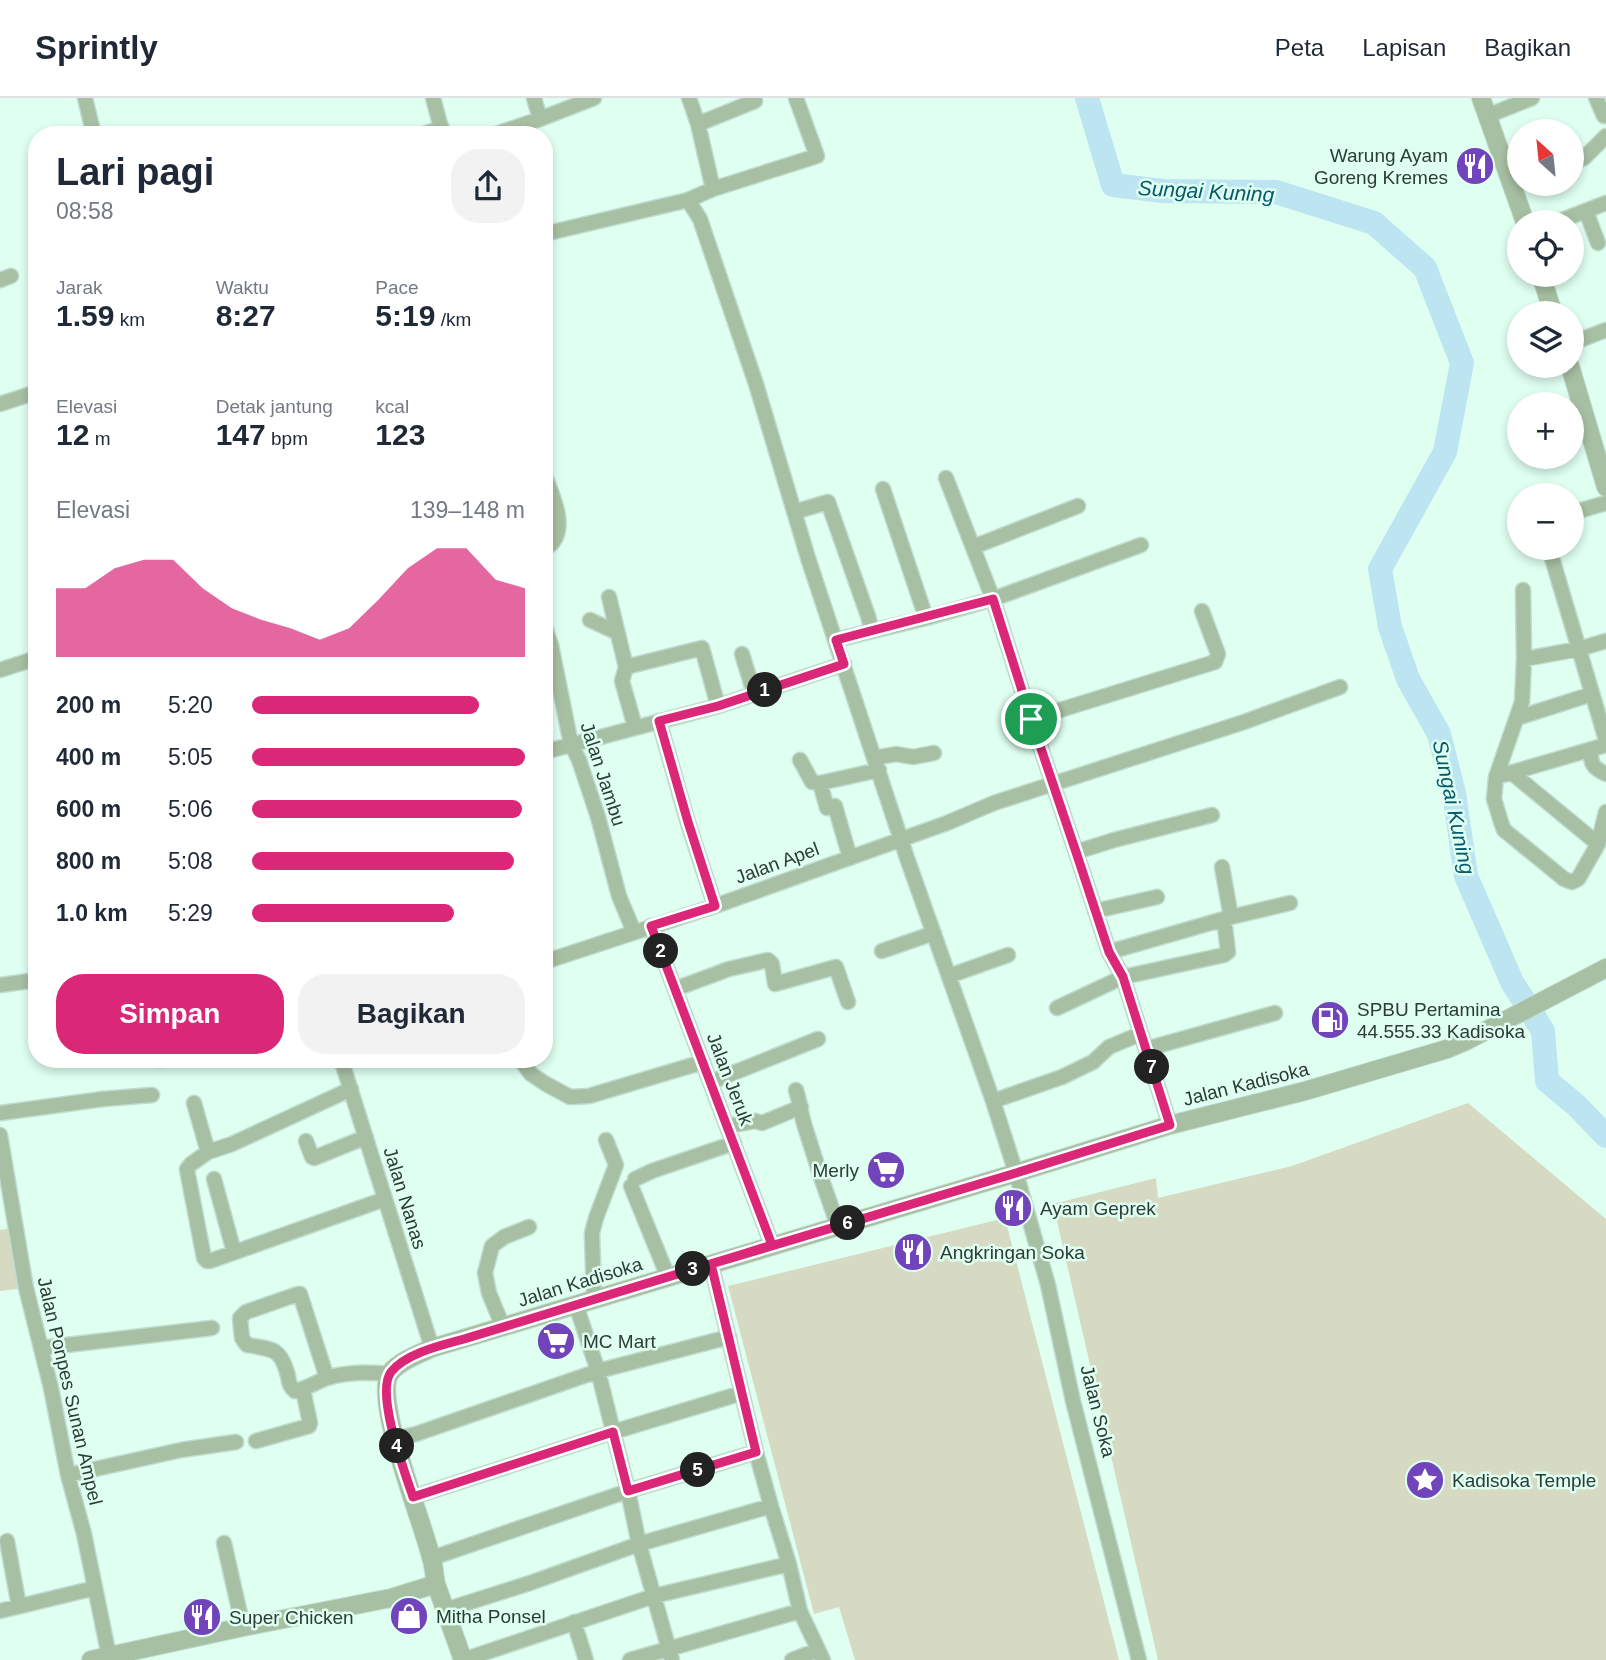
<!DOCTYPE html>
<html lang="id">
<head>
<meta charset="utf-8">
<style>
	:root { --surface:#fff; --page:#f2f2f3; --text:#1f2937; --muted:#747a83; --line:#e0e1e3; --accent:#db2777 }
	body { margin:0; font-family:Arial,sans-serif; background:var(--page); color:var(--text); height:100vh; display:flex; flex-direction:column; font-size:26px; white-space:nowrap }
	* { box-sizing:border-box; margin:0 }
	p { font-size:23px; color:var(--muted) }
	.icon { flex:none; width:38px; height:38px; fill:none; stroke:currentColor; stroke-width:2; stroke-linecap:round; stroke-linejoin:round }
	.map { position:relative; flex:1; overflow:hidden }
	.drawer { position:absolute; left:28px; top:28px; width:525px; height:942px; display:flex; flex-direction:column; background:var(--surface); border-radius:28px; box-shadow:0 4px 10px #0003 }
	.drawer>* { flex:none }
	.needle { width:46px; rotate:333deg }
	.tools { position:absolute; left:1507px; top:21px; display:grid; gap:14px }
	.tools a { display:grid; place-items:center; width:77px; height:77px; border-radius:50%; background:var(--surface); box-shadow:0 4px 10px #0003; font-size:35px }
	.pin { position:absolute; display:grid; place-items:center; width:60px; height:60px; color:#fff; margin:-30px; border:4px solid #fff; border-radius:50%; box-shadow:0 2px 7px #0007 }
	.km { position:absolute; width:35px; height:35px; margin:-18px; border-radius:50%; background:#222; color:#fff; font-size:19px; line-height:35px; text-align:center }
	.round { display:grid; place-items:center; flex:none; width:74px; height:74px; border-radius:28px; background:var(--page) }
	.summary { display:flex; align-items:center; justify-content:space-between; height:119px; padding:0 28px }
	h1 { font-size:38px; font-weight:600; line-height:52px }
	.stats { display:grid; grid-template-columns:repeat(3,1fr); gap:10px; height:119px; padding:7px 28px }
	.stats div { display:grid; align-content:center }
	.stats b { font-size:30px; font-weight:600 }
	.stats small { font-size:19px; font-weight:400 }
	.stats p { font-size:19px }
	.chart { height:196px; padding:14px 28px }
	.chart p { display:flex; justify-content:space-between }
	.chart svg { width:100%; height:126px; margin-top:7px; fill:var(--accent); opacity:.7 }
	.cta { display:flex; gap:14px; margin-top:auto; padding:14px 28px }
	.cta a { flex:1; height:80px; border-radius:28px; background:var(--accent); color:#fff; font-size:28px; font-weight:600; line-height:80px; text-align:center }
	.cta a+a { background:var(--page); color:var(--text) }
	ul { padding:0 28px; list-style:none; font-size:23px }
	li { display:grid; grid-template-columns:112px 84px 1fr; align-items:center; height:52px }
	li i { height:18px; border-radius:9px; background:var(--accent) }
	header { display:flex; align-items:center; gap:42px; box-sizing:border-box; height:98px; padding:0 35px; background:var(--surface); border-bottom:2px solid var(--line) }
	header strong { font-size:33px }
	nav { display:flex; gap:38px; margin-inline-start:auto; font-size:24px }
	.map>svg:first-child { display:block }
</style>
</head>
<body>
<header>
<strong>Sprintly</strong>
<nav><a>Peta</a><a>Lapisan</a><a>Bagikan</a></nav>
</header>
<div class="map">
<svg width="1606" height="1562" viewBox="0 0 1606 1562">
	<rect width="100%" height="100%" fill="#dffff1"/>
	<path fill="#d6dac3" d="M1468 1005 1606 1121V1562H1158L1053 1106 1156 1080 1158 1100 1292 1068Z
		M1005 1120 1119 1562H855L839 1509 814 1516 728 1188Z
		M15 1129 26 1190 0 1193V1132Z"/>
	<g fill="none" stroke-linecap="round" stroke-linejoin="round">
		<path stroke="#bce5f1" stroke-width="24" d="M1087 0 1113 87 1163 93 1276 94 1374 125 1425 170 1462 265 1445 354 1380 471 1390 529 1408 581 1439 636 1454 695 1466 778 1512 884 1543 933 1547 983 1576 1007 1606 1038"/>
		<g stroke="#bfdccf" stroke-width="17">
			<path id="minor" d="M85 0 94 37
				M433 0 443 37
				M534 0 540 21
				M689 0 698 26 713 91
				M1596 0 1604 18
				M1487 18 1532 0
				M698 26 755 3
				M420 37 442 30
				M493 37 540 21 594 0
				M1572 65 1584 60 1606 38
				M688 102 713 91 817 58 796 0
				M1586 113 1598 145
				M1557 124 1606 105
				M544 136 688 102 700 121 756 286 808 460 907 760 993 1003 1016 1075 1048 1187 1073 1303 1139 1562
				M0 182 11 178
				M1572 245 1606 232
				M0 306 37 294
				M544 376C551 395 567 425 553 444 551 447 547 449 544 452
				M946 380 993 501 1031 621 1076 754 1109 854 1123 879 1170 1027
				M883 391 926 520 993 501 1141 447
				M794 414 828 404 868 518 872 533 836 542
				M1572 415 1606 405
				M973 449 1078 408
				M1549 450 1606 642
				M1523 492 1524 561 1522 604 1496 679 1494 701 1501 724 1504 732 1564 781 1572 784 1578 781 1598 746 1606 714
				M609 499 626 569 622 583 635 629
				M590 522 616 534
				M544 527 551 547 571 646 579 662 598 719 619 798 634 834
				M872 533 926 520
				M742 556 754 595
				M1524 561 1579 551 1606 543
				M626 569 702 550 718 608
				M0 572 37 560
				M1517 620 1592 596
				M1031 621 1215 564 1218 556 1202 513
				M659 623 688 725 715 808
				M1591 651C1590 666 1593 670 1606 676
				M544 654 718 608 844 566
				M875 660 896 656 913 659 934 655
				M800 662 812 684 820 685 879 672
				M1512 675 1598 746
				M1496 679 1606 647
				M820 685 827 710 835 708 850 760
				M1076 754 1114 742 1212 717
				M1222 769 1231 819
				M1095 813 1157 799
				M651 828 772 1147
				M882 853 934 835
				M1109 854 1231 819 1290 805
				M544 864 715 808 947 725 994 705 1244 624 1340 589
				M949 878 1008 857
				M0 887 37 882
				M675 891 729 871 768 862 772 866 775 886 836 869 848 904
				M1057 910 1123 879 1224 857 1228 854 1224 821
				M1146 951 1275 915
				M341 961 432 1250
				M520 961 531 976 546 986 570 999 589 998 703 964
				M160 962 164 961
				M711 984 818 941
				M351 991 232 1046 208 1054 191 1066 187 1071 188 1077 204 1160 207 1163H210L385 1101
				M796 992C800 1004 801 1017 805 1029 815 1062 826 1095 838 1128
				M993 1003 1062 979 1093 964 1109 949 1140 936
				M194 1005 208 1054
				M0 1015 103 1001 152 997
				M728 1028 755 1023 762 1025 801 1009
				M0 1037 26 1190 51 1290 68 1377 84 1436 109 1558
				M306 1043 312 1059 314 1060 366 1039
				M214 1081 234 1154
				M635 1081 652 1073 734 1045
				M631 1088 668 1179
				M711 1166 756 1354 771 1408 789 1466 800 1513
				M594 1201 592 1135 596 1120 616 1067 606 1042
				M576 1207 598 1273 628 1393 639 1446 672 1562
				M503 1229 489 1195 485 1175 492 1148 504 1139 529 1129
				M41 1250 212 1230
				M327 1280 300 1196H298L246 1214 240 1220 242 1240 247 1247C274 1251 281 1251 288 1278 289 1285 290 1289 295 1293 306 1291 316 1284 327 1280 347 1274 369 1274 390 1276
				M394 1341 416 1336 598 1273 729 1239
				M256 1343 309 1328 310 1325 303 1292
				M68 1377 181 1352 236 1344
				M413 1399 613 1334 742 1295
				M7 1443 19 1508
				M224 1445 243 1529
				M432 1460 628 1393 756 1354
				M445 1512 530 1485 639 1446 771 1408
				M0 1513 95 1490
				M574 1524 586 1562
				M463 1562 654 1498 789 1466
				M630 1562 800 1513 823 1562
				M792 1562 818 1552"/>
		</g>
		<g stroke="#bfdccf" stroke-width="20">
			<path id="tertiary" d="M1481 0 1525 124
				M1541 177 1553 215
				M1570 268 1606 389
				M436 1486 463 1562
				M91 1562 243 1529 391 1500 436 1486C434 1477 434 1467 431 1459 423 1425 373 1301 390 1275 399 1263 419 1256 432 1250L1016 1075 1170 1027 1305 993 1447 951 1466 943 1606 870"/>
		</g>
		<use href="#minor" stroke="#a7bfa3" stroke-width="14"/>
		<use href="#tertiary" stroke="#a7bfa3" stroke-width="18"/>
	</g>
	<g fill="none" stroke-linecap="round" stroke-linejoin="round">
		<g stroke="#fff" stroke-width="14">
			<path id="route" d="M1031 621 993 501 836 542 844 566 718 608 659 623 688 724 715 808 651 828 772 1147 740 1157 464 1241C442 1247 406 1255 391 1274 375 1295 405 1375 413 1399L613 1334 628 1393 756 1354 711 1166 1016 1075 1170 1027 1123 879 1109 854 1076 754 1031 621"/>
		</g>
		<use href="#route" stroke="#db2777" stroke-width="9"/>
	</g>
	<defs>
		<g id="restaurant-disc" transform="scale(2.0125)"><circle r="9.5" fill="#7244bc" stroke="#dffff1"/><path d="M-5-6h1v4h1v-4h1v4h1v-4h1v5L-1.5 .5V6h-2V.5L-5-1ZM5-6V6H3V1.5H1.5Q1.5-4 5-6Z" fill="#fff"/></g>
		<g id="fuel-disc" transform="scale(2.0125)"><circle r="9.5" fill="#7244bc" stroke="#dffff1"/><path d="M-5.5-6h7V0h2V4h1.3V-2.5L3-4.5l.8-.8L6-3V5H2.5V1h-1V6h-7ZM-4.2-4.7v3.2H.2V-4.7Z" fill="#fff"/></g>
		<g id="supermarket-disc" transform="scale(2.0125)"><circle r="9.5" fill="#7244bc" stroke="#dffff1"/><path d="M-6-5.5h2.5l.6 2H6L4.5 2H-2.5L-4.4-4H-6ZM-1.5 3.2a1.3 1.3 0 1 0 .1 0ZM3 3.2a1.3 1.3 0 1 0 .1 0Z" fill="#fff"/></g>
		<g id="sight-disc" transform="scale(2.0125)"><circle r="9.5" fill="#7244bc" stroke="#dffff1"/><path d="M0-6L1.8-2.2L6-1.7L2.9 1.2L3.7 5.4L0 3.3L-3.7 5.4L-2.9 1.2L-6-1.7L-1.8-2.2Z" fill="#fff"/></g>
		<g id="shop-disc" transform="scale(2.0125)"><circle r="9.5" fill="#7244bc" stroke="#dffff1"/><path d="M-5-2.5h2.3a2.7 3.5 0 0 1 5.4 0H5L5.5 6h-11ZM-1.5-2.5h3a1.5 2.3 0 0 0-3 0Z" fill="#fff"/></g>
	</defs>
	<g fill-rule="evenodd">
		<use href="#restaurant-disc" x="1475" y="68"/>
		<use href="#fuel-disc" x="1330" y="922"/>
		<use href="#supermarket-disc" x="886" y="1072"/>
		<use href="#restaurant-disc" x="1013" y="1110"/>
		<use href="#restaurant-disc" x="913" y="1154"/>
		<use href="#supermarket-disc" x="556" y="1243"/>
		<use href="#sight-disc" x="1425" y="1382"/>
		<use href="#shop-disc" x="409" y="1518"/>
		<use href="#restaurant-disc" x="202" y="1519"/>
	</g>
	<g text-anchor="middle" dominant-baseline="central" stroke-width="5" stroke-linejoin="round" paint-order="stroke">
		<g font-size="19" fill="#2c3c36" stroke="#dffff1" text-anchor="start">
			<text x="1448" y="57" text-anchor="end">Warung Ayam<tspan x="1448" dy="22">Goreng Kremes</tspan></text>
			<text x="1357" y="911">SPBU Pertamina<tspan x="1357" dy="22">44.555.33 Kadisoka</tspan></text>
			<text x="859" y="1072" text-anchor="end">Merly</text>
			<text x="1040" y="1110">Ayam Geprek</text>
			<text x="940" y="1154">Angkringan Soka</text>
			<text x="583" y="1243">MC Mart</text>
			<text x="1452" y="1382">Kadisoka Temple</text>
			<text x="436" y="1518">Mitha Ponsel</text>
			<text x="229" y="1519">Super Chicken</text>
		</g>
		<g font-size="19" fill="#2c3c36" stroke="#dffff1">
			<text transform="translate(603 676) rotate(72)">Jalan Jambu</text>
			<text transform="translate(777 765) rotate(-20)">Jalan Apel</text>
			<text transform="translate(730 981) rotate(69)">Jalan Jeruk</text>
			<text transform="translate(1246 986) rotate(-14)">Jalan Kadisoka</text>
			<text transform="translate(405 1100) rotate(73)">Jalan Nanas</text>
			<text transform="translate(580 1184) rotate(-17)">Jalan Kadisoka</text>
			<text transform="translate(70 1293) rotate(77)">Jalan Ponpes Sunan Ampel</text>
			<text transform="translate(1098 1313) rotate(76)">Jalan Soka</text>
		</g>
		<g font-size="21" font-style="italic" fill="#07596c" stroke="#dffff1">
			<text transform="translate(1206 93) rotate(3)">Sungai Kuning</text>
			<text transform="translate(1454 709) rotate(78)">Sungai Kuning</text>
		</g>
	</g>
</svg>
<div class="tools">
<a><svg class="needle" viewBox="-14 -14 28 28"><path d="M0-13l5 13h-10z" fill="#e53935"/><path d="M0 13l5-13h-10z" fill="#747a83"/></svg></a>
<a><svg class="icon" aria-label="locate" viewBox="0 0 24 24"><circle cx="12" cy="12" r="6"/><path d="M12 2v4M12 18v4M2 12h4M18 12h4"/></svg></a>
<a><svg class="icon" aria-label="layers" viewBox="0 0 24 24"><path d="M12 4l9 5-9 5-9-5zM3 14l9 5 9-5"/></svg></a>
<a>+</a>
<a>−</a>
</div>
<div class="pin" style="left:1031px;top:621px;background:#1e9e55"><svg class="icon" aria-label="arrive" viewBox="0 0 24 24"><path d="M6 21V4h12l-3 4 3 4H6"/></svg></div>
<b class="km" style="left:765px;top:592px">1</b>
<b class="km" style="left:661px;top:853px">2</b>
<b class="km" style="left:693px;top:1171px">3</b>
<b class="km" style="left:397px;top:1348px">4</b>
<b class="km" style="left:698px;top:1372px">5</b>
<b class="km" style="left:848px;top:1125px">6</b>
<b class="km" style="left:1152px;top:969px">7</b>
<section class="drawer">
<div class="summary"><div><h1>Lari pagi</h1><p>08:58</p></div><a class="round"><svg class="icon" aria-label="share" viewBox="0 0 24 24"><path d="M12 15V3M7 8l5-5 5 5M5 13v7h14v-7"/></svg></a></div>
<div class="stats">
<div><p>Jarak</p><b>1.59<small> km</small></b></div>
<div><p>Waktu</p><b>8:27</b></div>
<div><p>Pace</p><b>5:19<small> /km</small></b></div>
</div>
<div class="stats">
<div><p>Elevasi</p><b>12<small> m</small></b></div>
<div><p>Detak jantung</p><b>147<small> bpm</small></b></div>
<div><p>kcal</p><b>123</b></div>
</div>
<div class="chart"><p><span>Elevasi</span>139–148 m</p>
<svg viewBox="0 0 160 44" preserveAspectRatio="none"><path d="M0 44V20L10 20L20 13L30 10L40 10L50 20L60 27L70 31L80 34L90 38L100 34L110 24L120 13L130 6L140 6L150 17L160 20V44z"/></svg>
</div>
<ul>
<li><b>200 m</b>5:20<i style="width:83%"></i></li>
<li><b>400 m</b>5:05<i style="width:100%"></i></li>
<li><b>600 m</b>5:06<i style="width:99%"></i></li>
<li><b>800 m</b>5:08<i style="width:96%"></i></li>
<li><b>1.0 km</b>5:29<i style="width:74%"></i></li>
</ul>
<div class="cta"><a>Simpan</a><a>Bagikan</a></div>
</section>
</div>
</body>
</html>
